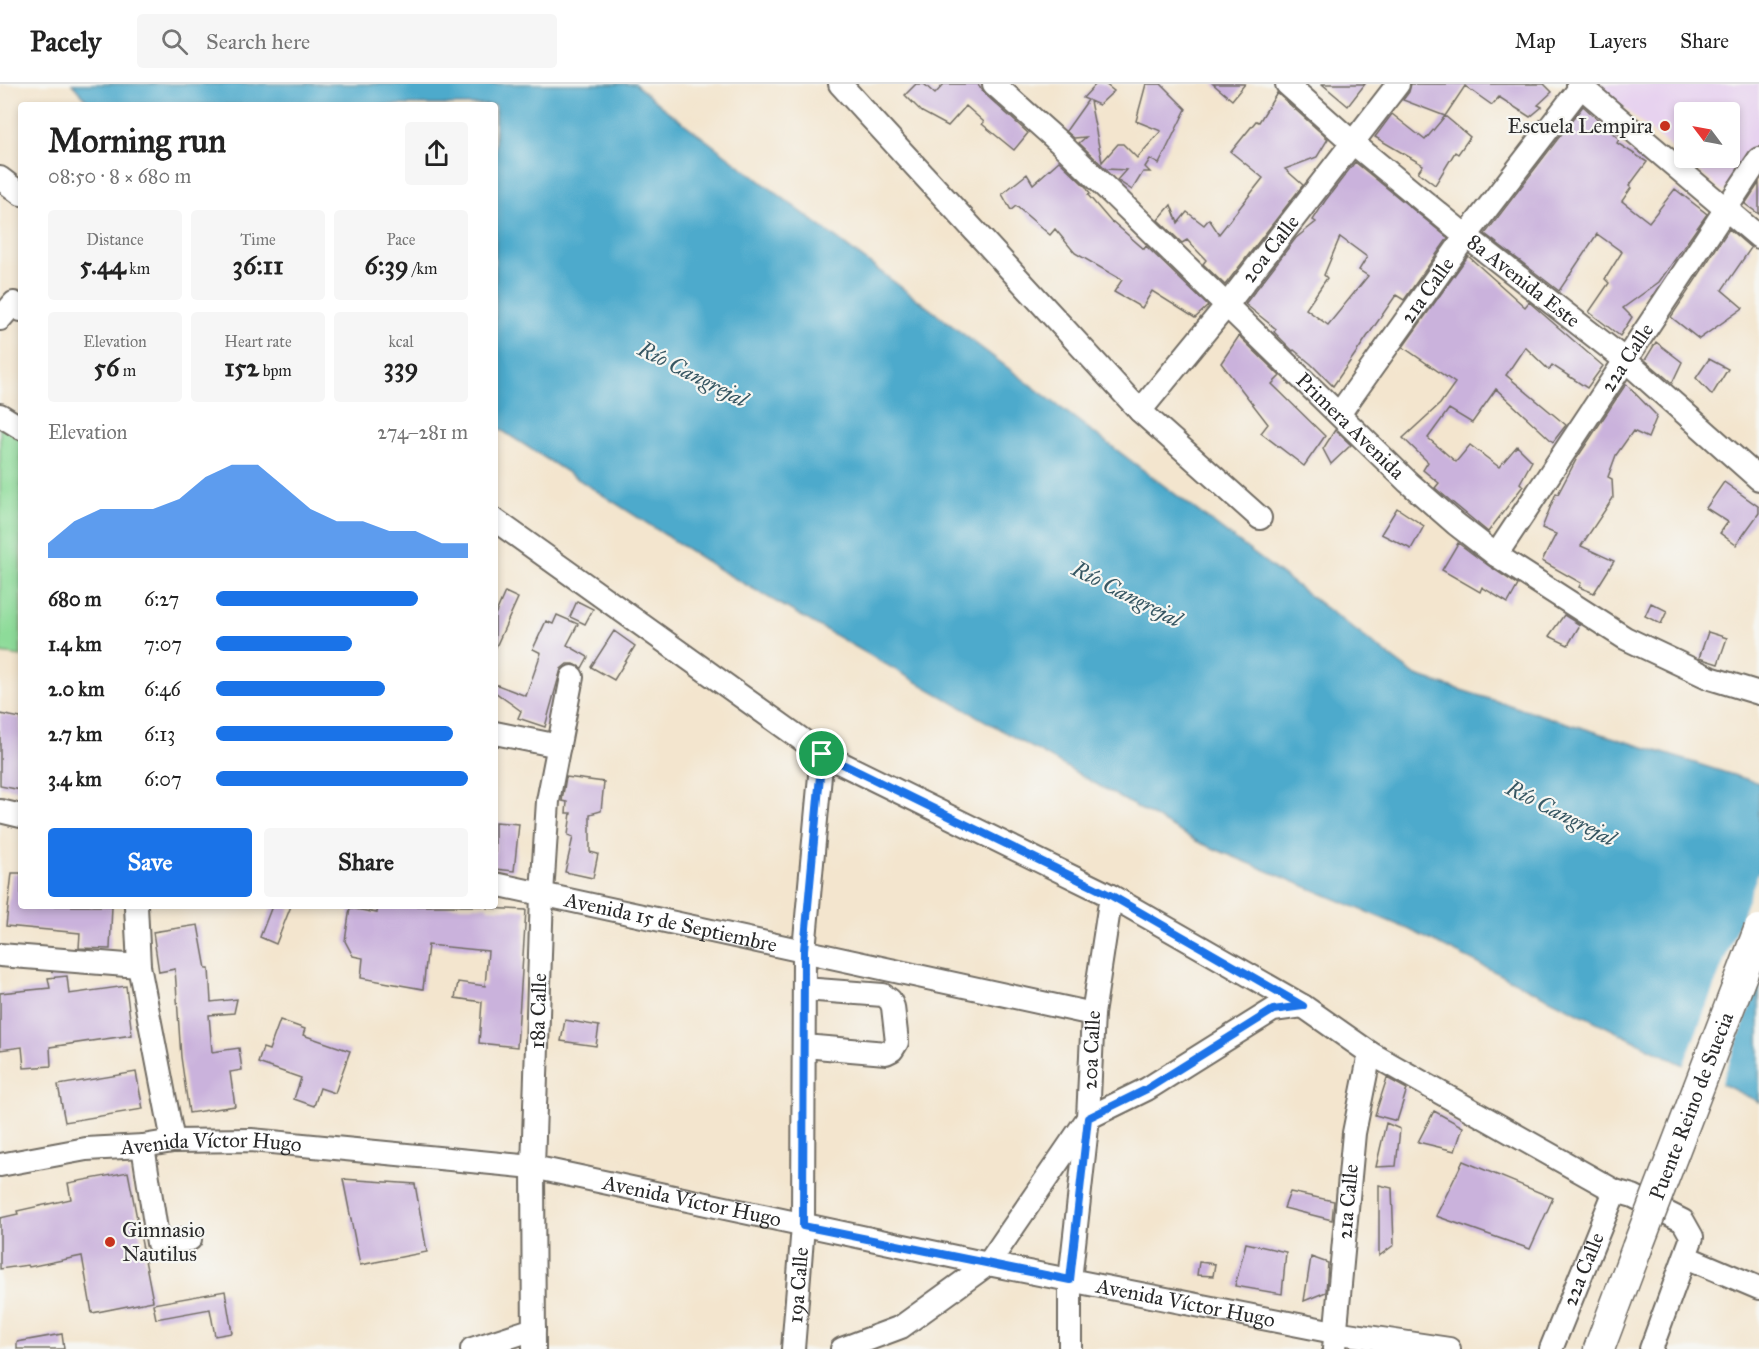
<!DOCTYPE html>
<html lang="en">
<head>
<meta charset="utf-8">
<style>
	:root { --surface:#fff; --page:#f6f6f6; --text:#222; --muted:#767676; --line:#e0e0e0; --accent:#1a73e8 }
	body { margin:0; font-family:"IM FELL Great Primer",serif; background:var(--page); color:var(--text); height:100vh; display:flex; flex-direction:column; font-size:22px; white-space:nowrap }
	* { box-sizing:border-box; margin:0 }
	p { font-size:20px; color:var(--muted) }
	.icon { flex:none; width:33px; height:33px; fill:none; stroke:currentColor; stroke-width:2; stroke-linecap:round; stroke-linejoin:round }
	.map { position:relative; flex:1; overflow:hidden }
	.sheet { position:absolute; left:18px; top:18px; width:480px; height:807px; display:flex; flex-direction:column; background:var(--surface); border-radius:6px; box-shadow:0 3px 9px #0003 }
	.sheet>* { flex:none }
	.needle { width:39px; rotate:302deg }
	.fabs { position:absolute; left:1674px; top:18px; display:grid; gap:12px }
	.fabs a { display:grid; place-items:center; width:66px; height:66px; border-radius:6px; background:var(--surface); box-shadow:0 3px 9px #0003; font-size:30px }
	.pin { position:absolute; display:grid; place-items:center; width:51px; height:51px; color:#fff; margin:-26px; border:3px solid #fff; border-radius:50%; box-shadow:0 2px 6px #0007 }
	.round { display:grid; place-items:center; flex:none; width:63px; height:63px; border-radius:6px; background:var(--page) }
	.summary { display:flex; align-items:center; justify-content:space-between; height:102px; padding:0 30px }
	h1 { font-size:33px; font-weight:800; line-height:45px }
	.figures { display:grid; grid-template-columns:repeat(3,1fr); gap:9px; height:102px; padding:6px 30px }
	.figures div { display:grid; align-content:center; border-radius:6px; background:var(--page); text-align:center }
	.figures b { font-size:26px; font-weight:800 }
	.figures small { font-size:16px; font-weight:400 }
	.figures p { font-size:16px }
	.chart { height:168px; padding:12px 30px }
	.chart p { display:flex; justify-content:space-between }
	.chart svg { width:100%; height:108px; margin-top:6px; fill:var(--accent); opacity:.7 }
	.button { display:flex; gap:12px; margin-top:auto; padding:12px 30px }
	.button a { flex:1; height:69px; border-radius:6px; background:var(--accent); color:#fff; font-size:24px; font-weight:800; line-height:69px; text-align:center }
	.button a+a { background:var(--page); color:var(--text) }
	ul { padding:0 30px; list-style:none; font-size:20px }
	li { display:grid; grid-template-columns:96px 72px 1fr; align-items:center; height:45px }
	li i { height:15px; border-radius:8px; background:var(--accent) }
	header { display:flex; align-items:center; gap:36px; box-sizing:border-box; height:84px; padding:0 30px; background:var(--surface); border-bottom:2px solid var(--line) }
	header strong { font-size:28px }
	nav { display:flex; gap:33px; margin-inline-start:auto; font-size:21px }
	.search { width:420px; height:54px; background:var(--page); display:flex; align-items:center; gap:15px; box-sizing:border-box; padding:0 21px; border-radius:6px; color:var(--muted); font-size:22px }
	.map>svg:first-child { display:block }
</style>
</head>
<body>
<header>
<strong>Pacely</strong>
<div class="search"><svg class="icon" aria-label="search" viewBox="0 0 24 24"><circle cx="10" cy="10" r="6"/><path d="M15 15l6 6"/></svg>Search here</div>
<nav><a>Map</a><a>Layers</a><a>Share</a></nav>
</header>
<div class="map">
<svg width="1759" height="1265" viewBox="0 0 1759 1265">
	<rect width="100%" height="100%" fill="#f6f6f2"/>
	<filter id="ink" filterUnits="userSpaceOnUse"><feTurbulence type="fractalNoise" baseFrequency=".0167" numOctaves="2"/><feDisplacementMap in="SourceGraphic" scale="12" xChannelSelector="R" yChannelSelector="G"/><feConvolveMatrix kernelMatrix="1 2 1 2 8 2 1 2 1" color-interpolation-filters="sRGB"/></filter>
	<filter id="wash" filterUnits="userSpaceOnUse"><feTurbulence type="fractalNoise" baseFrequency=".008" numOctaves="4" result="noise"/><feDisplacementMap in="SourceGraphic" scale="24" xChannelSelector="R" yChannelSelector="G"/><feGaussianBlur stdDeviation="1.35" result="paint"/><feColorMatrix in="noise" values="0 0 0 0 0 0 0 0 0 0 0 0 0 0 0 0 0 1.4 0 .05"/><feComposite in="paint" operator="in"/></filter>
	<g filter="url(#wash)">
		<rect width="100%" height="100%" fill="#f3e5ce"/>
		<path fill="#e7d2ef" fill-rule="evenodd" d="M1596 0H1759V56L1724 108ZM1684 28H1730V74H1684Z"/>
		<path fill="#8ddb99" stroke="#5c8362" stroke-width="1.5" d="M0 335 21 351V572L0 569Z"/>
		<path fill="#4eaacc" stroke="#3c6a7c" stroke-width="1.5" d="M72 0H635L661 22 1416 592 1759 699V1018L1408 845 1198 758 720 486 495 342V21H91Z"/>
		<path fill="#f3e5ce" d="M1759 787V899L1720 1003 1682 985Z"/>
		<g id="blocks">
			<path fill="#cab2dc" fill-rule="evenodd" d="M916 0H924L935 10 944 0H978L985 10 1028 49 1014 66 982 40 984 38 966 22 948 42 922 28 905 11Z
				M1096 0H1105L1114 7 1099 21 1090 17 1102 78 1118 60H1123L1137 74 1161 47 1136 37 1146 0H1161L1186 25 1159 80 1150 75 1145 83 1150 88H1143L1132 106 1117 96 1126 86 1106 85 1079 59 1086 53 1074 54 1066 47 1088 16 1083 14Z
				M1213 0H1245L1232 16Z
				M1322 0H1365L1348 22Z
				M1411 0H1544L1552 8 1538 21 1542 23 1530 33 1499 13 1492 21 1465 2 1445 32 1403 16 1409 8Z
				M1277 9 1328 55 1317 73 1285 85 1303 101 1225 201 1203 180 1206 176 1187 156 1182 159 1158 136 1171 121 1178 139 1187 128 1204 141 1209 135 1219 150 1263 94 1231 68 1256 37 1259 38Z
				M1583 22 1619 55 1617 59 1647 78 1629 102 1631 104 1622 117 1649 138 1675 105 1707 130 1659 198 1623 224 1632 233 1620 252 1589 228 1609 199 1605 195 1622 168 1597 150 1559 207 1485 150Z
				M1392 30 1425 56 1445 32 1470 53 1458 70 1455 68 1435 101 1418 88 1423 81 1375 53Z
				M1059 77 1086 103 1090 110 1088 111 1112 139 1113 138 1144 165 1146 162 1208 222 1195 234 1152 207 1142 224 1114 208 1122 196 1075 169 1055 145 1050 151 1016 122 1011 126 1002 110 1027 90 1033 100Z
				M1355 78 1448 154 1404 216 1396 211 1333 302 1311 280 1294 266 1293 267 1274 248 1276 245 1245 220 1296 154 1316 138 1313 136 1325 117ZM1340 153 1367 173 1359 186 1368 192 1328 241 1306 225 1327 194 1324 191Z
				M1759 99V130L1745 120Z
				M1729 145 1751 164 1722 206 1743 224 1699 255 1671 233Z
				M1468 172 1525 223 1529 218 1603 282 1587 304 1552 281 1549 286 1525 263 1506 291 1566 341 1553 358 1496 305 1472 339 1449 325 1428 354 1456 378 1470 361 1499 383 1517 362 1532 377 1520 399 1523 402 1488 448 1435 404 1439 399 1423 386 1428 378 1403 354 1440 320 1455 299 1403 263Z
				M1239 252 1280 292 1272 300 1325 352 1304 382 1261 349 1268 340 1221 279Z
				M1656 258 1682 278 1672 299 1645 276Z
				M1709 275 1728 285 1712 311 1696 294Z
				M1626 300 1657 332 1648 354 1633 347 1616 371 1608 393 1612 395 1613 414 1581 462 1614 477 1594 509 1579 503 1581 499 1542 477 1556 450 1542 444 1556 409 1558 410 1577 374Z
				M1335 346 1351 361 1331 380 1323 365Z
				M1724 398 1759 423V429L1736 461 1720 449 1728 438 1706 424Z
				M1397 424 1424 442 1411 465 1381 450Z
				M1458 459 1489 482 1518 501 1508 519 1482 503 1480 508 1442 486Z
				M505 508 518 514 495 565V531Z
				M577 517 593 525 585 540 570 533Z
				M1651 519 1667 527 1661 540 1645 532Z
				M557 531 578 540 567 561 588 573 582 584 574 580H567L561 585 545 643 518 634 521 627 495 608V600L526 612 541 569 533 565 546 537 553 540Z
				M1564 531 1580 541 1568 561 1549 552Z
				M614 547 635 562 614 596 591 583Z
				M1708 548 1727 554 1718 580 1699 574Z
				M0 630 21 634V706L0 702Z
				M566 693 604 698 601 727 590 730V768L598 770 593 794 565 788 573 753 568 751 571 729H566L567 718 562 717Z
				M495 738 519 740 514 787 495 785Z
				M12 789H21V822H112L110 865 79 864 80 849 6 842Z
				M272 822H291L276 860 260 853Z
				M378 822H487V824L526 826 517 963 479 959 482 918 455 914 458 898 485 902 488 867 428 861 423 905 361 894 363 874 353 872 345 857 350 824 377 829Z
				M198 841 206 885H209L211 918 237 915 234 929 209 931 212 968 239 964 242 986 230 988 235 1022 189 1029 181 973 175 885 159 888 153 848Z
				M67 892 69 910 126 902 132 951 50 963 51 982 24 984 22 963 0 966V909L50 904 48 894Z
				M280 936 305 945 303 951 350 967 335 1009 320 1004 314 1022 294 1015 301 994 258 979 263 964 269 966Z
				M565 936 599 942 596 962 561 957Z
				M136 988 143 1025 65 1038 58 1001Z
				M1387 994 1407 1005 1397 1037 1375 1031Z
				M1434 1027 1463 1043 1455 1067 1418 1058Z
				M1386 1039 1400 1045 1396 1082 1376 1083Z
				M1463 1077 1553 1114 1530 1165 1436 1132Z
				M128 1088 153 1217 92 1229 82 1172 29 1183 28 1181 0 1185V1134L18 1130 17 1127 71 1115 68 1099Z
				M343 1095 415 1100 427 1168 360 1181Z
				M1379 1101 1392 1104 1394 1161 1379 1172Z
				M1290 1108 1334 1117 1332 1136 1284 1124Z
				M1246 1159 1286 1168 1282 1210 1235 1202Z
				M1311 1173 1328 1179 1326 1208 1304 1217Z
				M1199 1178 1215 1180 1213 1192 1197 1191Z
				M225 1207 232 1249 215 1252 210 1225 156 1235 153 1220Z
				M62 1250 64 1265H17V1258Z"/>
		</g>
	</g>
	<g filter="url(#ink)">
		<use href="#blocks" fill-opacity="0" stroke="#716c64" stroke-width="1.5"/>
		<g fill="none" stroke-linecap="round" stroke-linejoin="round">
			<g stroke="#716c64" stroke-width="26">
				<g id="minor">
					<path d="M840 0 1140 327 1260 434"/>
					<path id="s1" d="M994 0 1060 59 1408 398 1456 440 1496 471 1625 554 1710 594 1759 609"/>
					<path id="s2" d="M1287 0 1353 59 1466 152 1625 276 1759 395"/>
					<path d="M1578 0 1759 153"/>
					<path d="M0 94 21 110"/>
					<path d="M0 235 14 219 21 226"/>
					<path id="s3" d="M1140 327 1226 222 1398 0"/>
					<path id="s4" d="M1339 330 1466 152 1583 0"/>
					<path d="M0 331 21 344"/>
					<path d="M495 436 822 670 1111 812 1303 922 1370 969 1615 1107 1633 1112 1683 1137 1692 1153 1651 1265"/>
					<path id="s5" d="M1496 471 1759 75"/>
					<path d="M495 649 559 662"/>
					<path d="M0 727 21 732"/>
					<path id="s6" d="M495 800 1093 930"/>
					<path d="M136 822 139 882 173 1057"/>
					<path d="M0 871 139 882"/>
					<path d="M804 962 886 969 892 966 897 958 893 923 890 916 883 911 804 905"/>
					<path d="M143 1062 158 1159 190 1155"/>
					<path id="s7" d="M0 1081 86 1065 143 1062 173 1057 251 1056 533 1083 988 1180 1334 1248 1449 1265"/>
					<path d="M1686 1173 1759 1204"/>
					<path d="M472 1265 534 1245"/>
					<path id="s8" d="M534 1265 533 1083 542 810 548 717 572 593"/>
					<path id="s9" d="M793 1265 803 1142 804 866 822 670"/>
					<path d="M842 1265 901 1243 988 1180 1088 1034 1147 1005 1273 926 1303 922"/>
					<path id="s10" d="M1070 1265V1196L1088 1034 1093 930 1111 812"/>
					<path id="s11" d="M1334 1265 1354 1049 1370 969"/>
					<path id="s12" d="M1551 1265 1615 1107"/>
				</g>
			</g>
			<g stroke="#716c64" stroke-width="33">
				<path id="major" d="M1599 1265 1637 1164"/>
			</g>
			<use href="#minor" stroke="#fff" stroke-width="22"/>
			<use href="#major" stroke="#fff" stroke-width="30"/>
			<g stroke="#716c64" stroke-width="33" stroke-linecap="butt">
				<g id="major-bridge">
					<path id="s13" d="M1637 1164 1759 846"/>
				</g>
			</g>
			<use href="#major-bridge" stroke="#fff" stroke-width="30"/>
		</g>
	</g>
	<g fill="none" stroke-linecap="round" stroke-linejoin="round" filter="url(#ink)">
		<g stroke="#fff" stroke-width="12">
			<path id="route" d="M822 670 1112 812 1303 922 1273 926 1147 1005 1088 1034 1070 1196 803 1142 804 866Z"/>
		</g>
		<use href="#route" stroke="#1a73e8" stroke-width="8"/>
	</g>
	<g fill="#c8321e" stroke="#f6f6f2" stroke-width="2">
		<circle cx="1665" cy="42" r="6"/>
		<circle cx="110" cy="1158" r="6"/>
	</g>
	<g text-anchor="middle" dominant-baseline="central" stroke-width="4.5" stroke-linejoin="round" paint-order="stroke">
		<g font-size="21" fill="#2b2b2b" stroke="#f6f6f2" text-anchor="end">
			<text x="1653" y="42">Escuela Lempira</text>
			<text x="122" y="1146" text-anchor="start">Gimnasio<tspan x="122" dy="24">Nautilus</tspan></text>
		</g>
		<g font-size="21" fill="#2b2b2b" stroke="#f6f6f2">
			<text stroke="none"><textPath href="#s3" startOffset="208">20a Calle</textPath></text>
			<text stroke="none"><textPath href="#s2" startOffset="308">8a Avenida Este</textPath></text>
			<text stroke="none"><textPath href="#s4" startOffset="152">21a Calle</textPath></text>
			<text stroke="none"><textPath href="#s5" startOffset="237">22a Calle</textPath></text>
			<text stroke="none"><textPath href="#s1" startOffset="494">Primera Avenida</textPath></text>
			<text stroke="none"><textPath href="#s6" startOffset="180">Avenida 15 de Septiembre</textPath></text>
			<text stroke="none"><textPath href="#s8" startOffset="338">18a Calle</textPath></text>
			<text stroke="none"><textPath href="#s10" startOffset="300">20a Calle</textPath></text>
			<text stroke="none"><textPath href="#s13" startOffset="152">Puente Reino de Suecia</textPath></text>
			<text stroke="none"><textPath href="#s7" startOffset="213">Avenida Víctor Hugo</textPath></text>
			<text stroke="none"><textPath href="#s11" startOffset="148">21a Calle</textPath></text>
			<text stroke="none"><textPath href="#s7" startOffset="699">Avenida Víctor Hugo</textPath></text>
			<text stroke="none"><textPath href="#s12" startOffset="86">22a Calle</textPath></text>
			<text stroke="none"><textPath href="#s9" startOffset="64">19a Calle</textPath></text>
			<text stroke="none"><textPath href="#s7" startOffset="1203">Avenida Víctor Hugo</textPath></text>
		</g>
		<g font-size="22" font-style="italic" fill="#375763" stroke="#f6f6f2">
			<text transform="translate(693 290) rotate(27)">Río Cangrejal</text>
			<text transform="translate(1127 510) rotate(27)">Río Cangrejal</text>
			<text transform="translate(1561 729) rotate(27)">Río Cangrejal</text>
		</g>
	</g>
</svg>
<div class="fabs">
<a><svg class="needle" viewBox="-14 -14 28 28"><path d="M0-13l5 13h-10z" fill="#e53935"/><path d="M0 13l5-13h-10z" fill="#767676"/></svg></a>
</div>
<div class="pin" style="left:822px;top:670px;background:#1e9e55"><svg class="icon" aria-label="arrive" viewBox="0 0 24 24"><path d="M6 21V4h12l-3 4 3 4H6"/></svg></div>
<section class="sheet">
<div class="summary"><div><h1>Morning run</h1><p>08:50 · 8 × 680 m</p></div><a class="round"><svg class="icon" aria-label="share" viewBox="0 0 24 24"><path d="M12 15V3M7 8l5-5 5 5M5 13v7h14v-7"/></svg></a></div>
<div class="figures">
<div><p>Distance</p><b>5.44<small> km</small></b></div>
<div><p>Time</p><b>36:11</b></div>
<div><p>Pace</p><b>6:39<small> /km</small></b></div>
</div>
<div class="figures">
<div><p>Elevation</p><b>56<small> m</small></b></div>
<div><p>Heart rate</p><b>152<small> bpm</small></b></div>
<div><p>kcal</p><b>339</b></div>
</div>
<div class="chart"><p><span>Elevation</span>274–281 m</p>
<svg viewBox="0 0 160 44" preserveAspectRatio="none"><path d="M0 44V38L10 29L20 24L30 24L40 24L50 20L60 11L70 6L80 6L90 15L100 24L110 29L120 29L130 33L140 33L150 38L160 38V44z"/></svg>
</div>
<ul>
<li><b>680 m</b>6:27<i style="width:80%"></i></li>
<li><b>1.4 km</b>7:07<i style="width:54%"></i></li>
<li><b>2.0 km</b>6:46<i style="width:67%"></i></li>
<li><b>2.7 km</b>6:13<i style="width:94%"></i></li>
<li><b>3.4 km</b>6:07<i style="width:100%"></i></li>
</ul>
<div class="button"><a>Save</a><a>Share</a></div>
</section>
</div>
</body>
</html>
